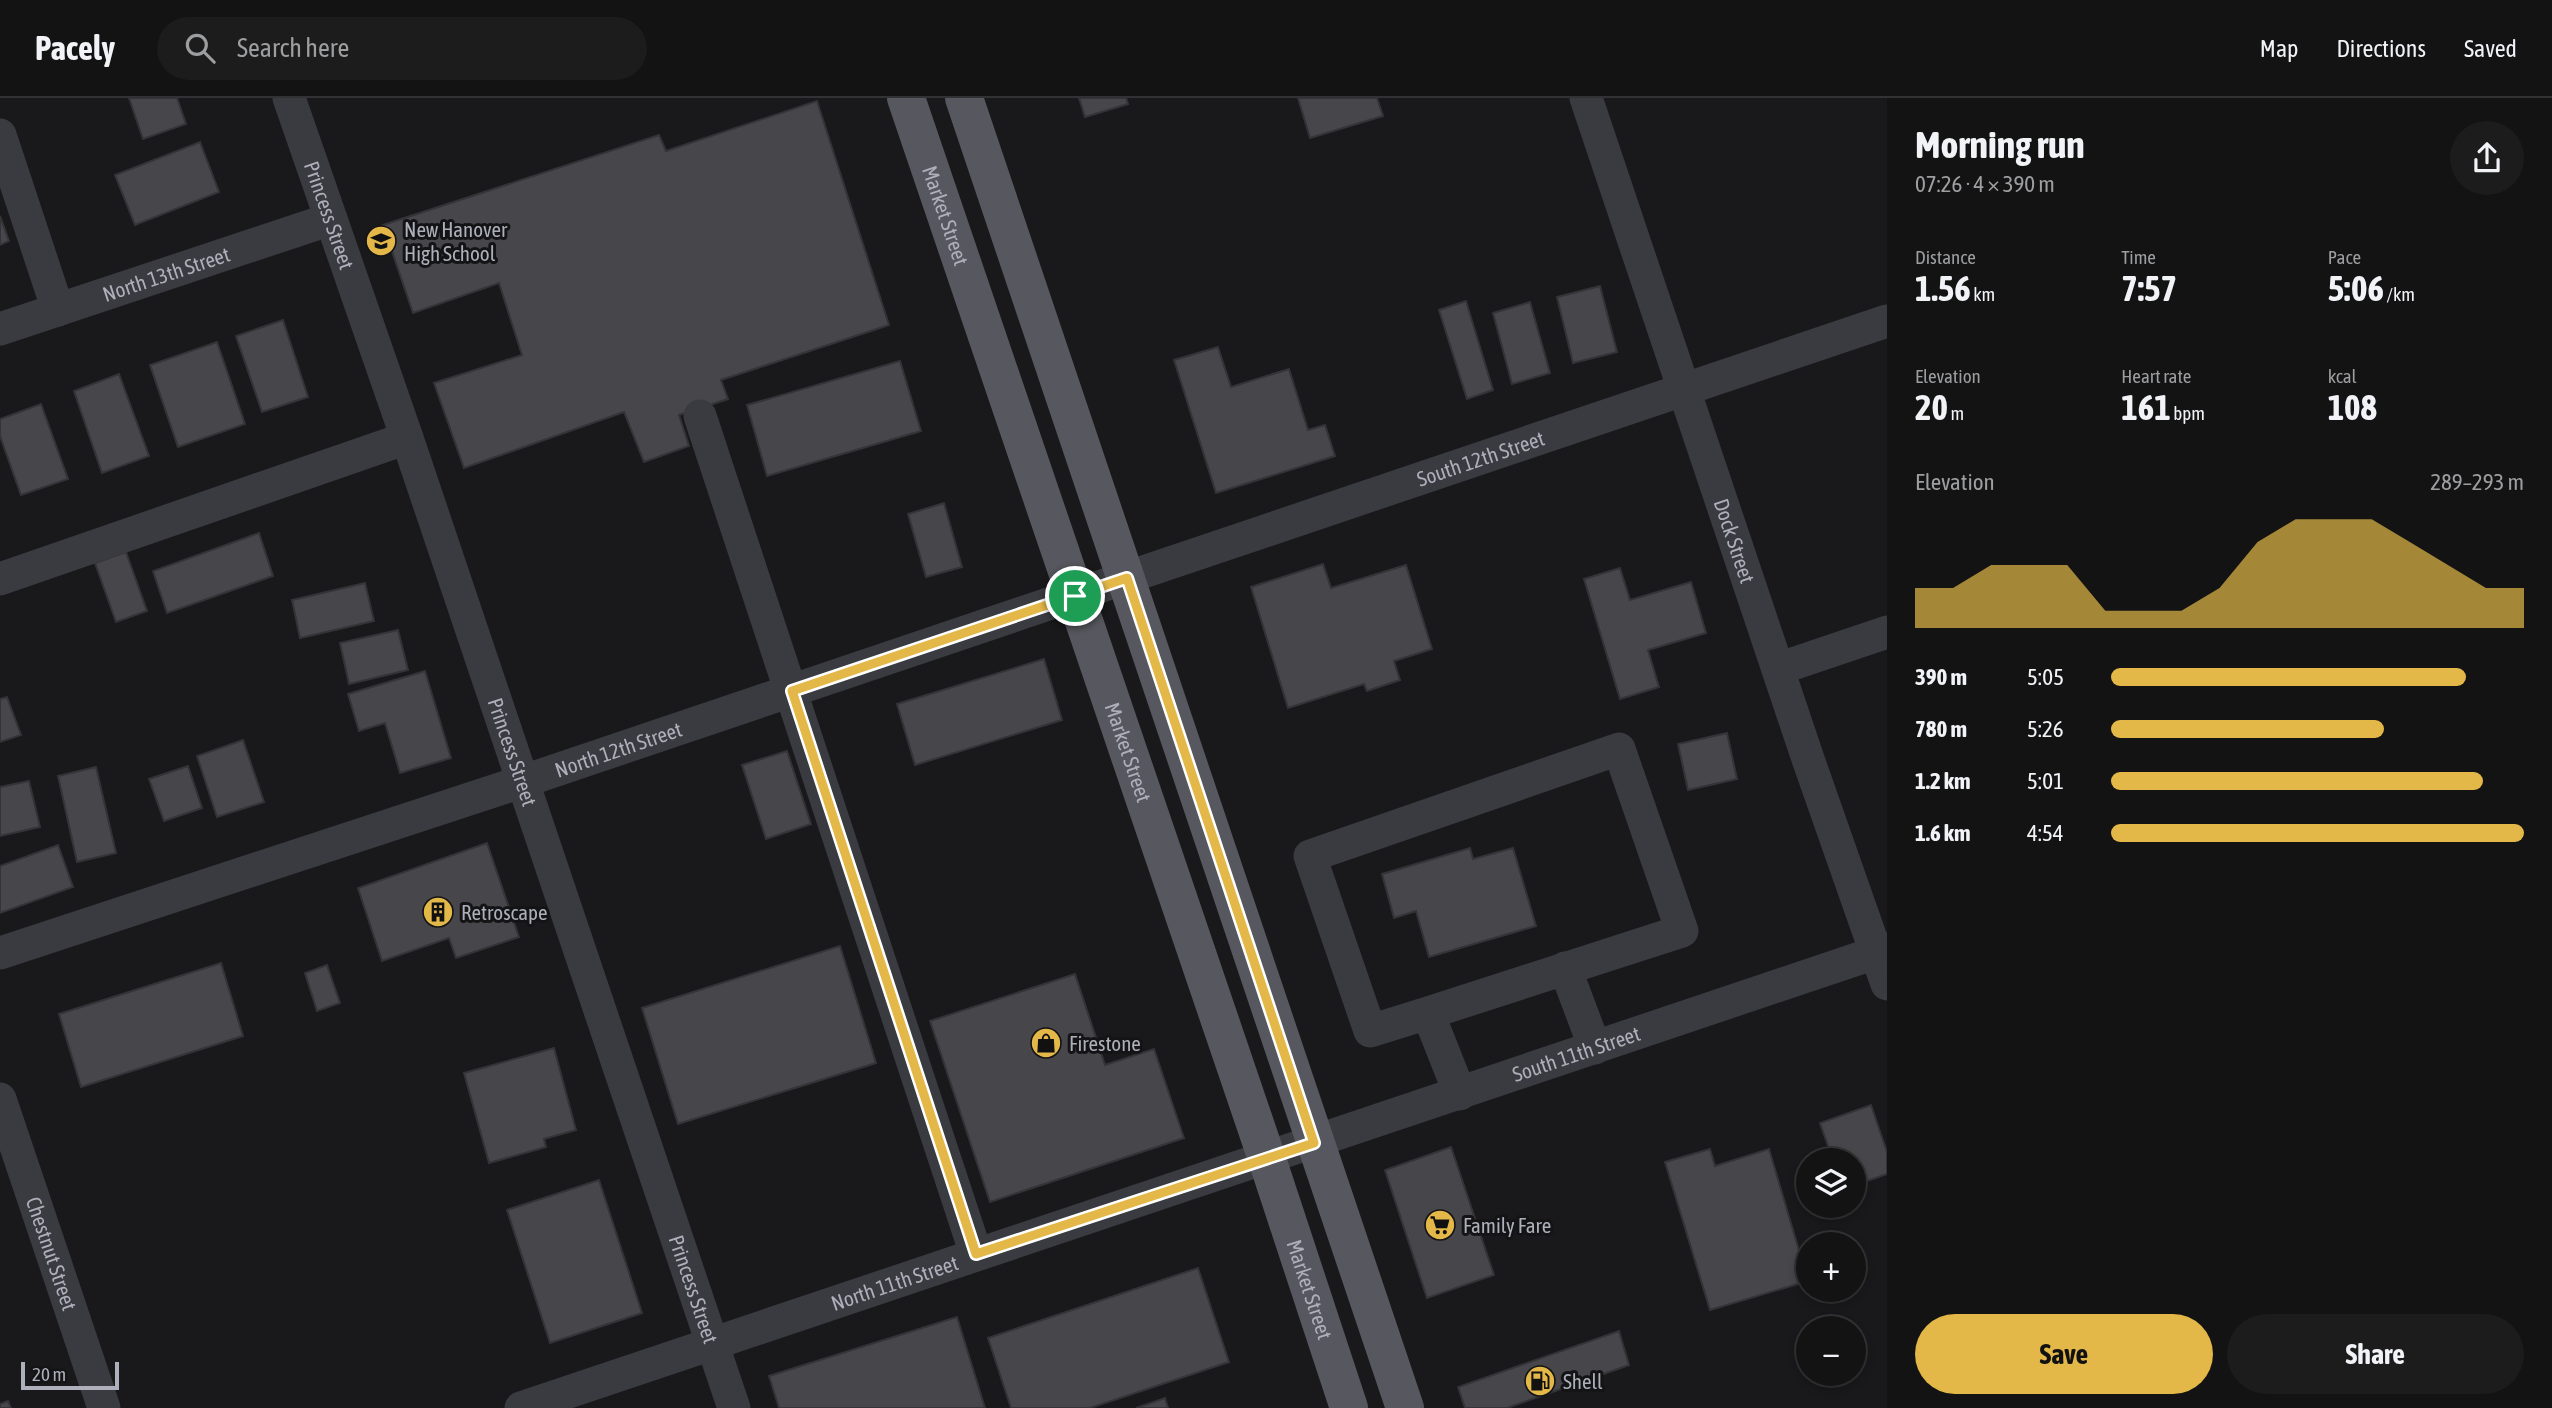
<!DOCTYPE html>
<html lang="en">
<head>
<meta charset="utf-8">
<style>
	:root { --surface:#131314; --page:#1c1c1d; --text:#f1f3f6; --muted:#9d9ea0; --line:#323234; --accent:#e4b848 }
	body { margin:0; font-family:"Asap Condensed",sans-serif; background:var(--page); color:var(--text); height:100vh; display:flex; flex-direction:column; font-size:26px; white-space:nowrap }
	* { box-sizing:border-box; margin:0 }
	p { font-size:23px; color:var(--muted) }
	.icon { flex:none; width:38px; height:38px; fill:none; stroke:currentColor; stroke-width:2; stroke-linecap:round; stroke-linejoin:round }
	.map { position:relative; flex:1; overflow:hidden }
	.drawer { display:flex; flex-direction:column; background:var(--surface); width:665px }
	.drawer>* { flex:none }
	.fabs { position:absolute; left:1796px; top:1050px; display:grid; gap:14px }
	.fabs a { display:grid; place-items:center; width:70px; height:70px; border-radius:50%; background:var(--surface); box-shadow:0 4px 10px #0003,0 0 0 2px var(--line); font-size:35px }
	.scale { position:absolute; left:21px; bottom:18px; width:98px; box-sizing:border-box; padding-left:7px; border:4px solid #adb0ba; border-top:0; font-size:19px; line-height:24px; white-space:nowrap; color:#adb0ba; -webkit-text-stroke:5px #141416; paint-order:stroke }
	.pin { position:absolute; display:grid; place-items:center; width:60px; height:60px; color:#fff; margin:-30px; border:4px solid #fff; border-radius:50%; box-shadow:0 2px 7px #0007 }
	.round { display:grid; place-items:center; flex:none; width:74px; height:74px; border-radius:37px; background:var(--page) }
	.headline { display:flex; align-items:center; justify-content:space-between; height:119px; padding:0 28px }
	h1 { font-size:38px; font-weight:700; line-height:52px }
	.metrics { display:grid; grid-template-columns:repeat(3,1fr); gap:10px; height:119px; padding:7px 28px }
	.metrics div { display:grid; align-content:center }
	.metrics b { font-size:35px; font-weight:700 }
	.metrics small { font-size:19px; font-weight:400 }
	.metrics p { font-size:19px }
	.chart { height:196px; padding:14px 28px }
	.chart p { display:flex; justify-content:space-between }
	.chart svg { width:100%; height:126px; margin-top:7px; fill:var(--accent); opacity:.7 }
	.action { display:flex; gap:14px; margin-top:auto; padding:14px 28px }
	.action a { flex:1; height:80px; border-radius:42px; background:var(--accent); color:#111; font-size:28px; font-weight:700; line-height:80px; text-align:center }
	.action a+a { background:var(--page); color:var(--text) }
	ul { padding:0 28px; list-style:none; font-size:23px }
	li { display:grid; grid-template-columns:112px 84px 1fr; align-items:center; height:52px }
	li i { height:18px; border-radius:9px; background:var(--accent) }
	header { display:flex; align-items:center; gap:42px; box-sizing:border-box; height:98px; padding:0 35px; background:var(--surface); border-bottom:2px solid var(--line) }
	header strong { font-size:33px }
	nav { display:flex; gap:38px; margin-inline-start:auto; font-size:24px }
	.search { width:490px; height:63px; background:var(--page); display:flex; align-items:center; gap:18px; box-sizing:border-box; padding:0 24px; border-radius:38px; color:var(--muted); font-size:26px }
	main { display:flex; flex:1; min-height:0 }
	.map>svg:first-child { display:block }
</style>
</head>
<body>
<header>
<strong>Pacely</strong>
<div class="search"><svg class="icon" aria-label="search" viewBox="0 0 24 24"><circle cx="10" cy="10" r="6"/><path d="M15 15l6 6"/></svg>Search here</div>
<nav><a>Map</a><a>Directions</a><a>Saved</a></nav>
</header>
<main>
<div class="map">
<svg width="1887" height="1310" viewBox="0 0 1887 1310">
	<rect width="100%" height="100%" fill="#19191b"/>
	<path fill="#46464b" stroke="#343337" stroke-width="2" d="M129 0H177L186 26 143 41Z
		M1079 0H1126L1128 6 1085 19Z
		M1298 0H1377L1383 18 1310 40Z
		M817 3 889 227 721 282 728 301 679 317 689 348 644 364 624 314 464 370 434 285 522 257 499 185 413 215 383 127 659 37 666 53Z
		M200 44 219 94 135 127 115 77Z
		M0 118 9 143 0 147Z
		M1600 188 1617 254 1573 265 1557 199Z
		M1466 203 1493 292 1467 301 1439 212Z
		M1530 204 1550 275 1512 286 1493 215Z
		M283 222 308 299 262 314 236 238Z
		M217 244 245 326 178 349 150 267Z
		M1218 249 1231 289 1289 271 1308 332 1325 327 1335 358 1216 395 1174 262Z
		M900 263 921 333 767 378 747 307Z
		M119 276 149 358 102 375 74 293Z
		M41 306 68 381 21 397 0 338V321Z
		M944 405 962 469 926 479 908 416Z
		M259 435 273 478 167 515 153 473Z
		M126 454 147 513 116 524 95 465Z
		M1323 466 1331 490 1406 467 1432 551 1394 563 1400 582 1367 593 1364 586 1288 610 1251 489Z
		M1620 470 1630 502 1691 484 1706 535 1648 552 1659 589 1620 601 1584 481Z
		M365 485 374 523 300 540 292 502Z
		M398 532 408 572 349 586 340 545Z
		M1044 561 1062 622 915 667 897 606Z
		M425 573 451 660 400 675 385 625 359 633 348 596Z
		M7 599 21 637 0 644V601Z
		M1727 635 1737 681 1688 692 1678 646Z
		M243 642 264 704 217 719 197 658Z
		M787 653 811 726 766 741 742 667Z
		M188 668 202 710 164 723 149 681Z
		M96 669 116 755 77 764 58 678Z
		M29 683 40 729 0 738V689Z
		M487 745 519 839 456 860 449 840 382 863 358 790Z
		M58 747 73 789 0 815V768Z
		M1470 750 1473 761 1513 750 1536 828 1429 859 1416 813 1394 820 1382 776Z
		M840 848 876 965 678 1026 642 910Z
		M221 865 243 938 81 989 59 916Z
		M327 867 340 905 317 913 305 875Z
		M1075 876 1105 967 1154 951 1184 1040 990 1104 930 923Z
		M554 950 576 1032 544 1041 546 1049 489 1065 464 975Z
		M1871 1007 1887 1054V1076L1853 1088V1062H1833L1820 1025Z
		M1451 1049 1494 1177 1427 1200 1385 1072Z
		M1710 1051 1715 1068 1769 1051 1808 1183 1710 1212 1665 1064Z
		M599 1082 642 1215 550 1245 507 1112Z
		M1198 1170 1229 1264 1090 1310H1011L988 1240Z
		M957 1219 985 1310H779L769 1278Z
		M1619 1233 1629 1267 1507 1310H1465L1458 1289Z
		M1165 1300 1168 1310H1136Z
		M8 1303 11 1310H0V1306Z"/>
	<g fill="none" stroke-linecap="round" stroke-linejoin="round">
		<g stroke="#3a3b40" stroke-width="33">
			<path id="s1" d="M289 0 407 340 734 1310"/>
			<path id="s2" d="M1586 0 1808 661 1887 886"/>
			<path d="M0 37 58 212"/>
			<path id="s3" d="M0 231 331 121"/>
			<path d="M700 318 976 1156"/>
			<path d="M0 481 407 340"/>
			<path d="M1778 571 1887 534"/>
			<path id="s4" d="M0 855 521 684 1887 223"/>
			<path d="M1565 870 1595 950"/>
			<path d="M1428 915 1682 833 1619 651 1310 758 1370 933 1428 915 1460 996"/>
			<path id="s5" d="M0 1001 104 1310"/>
			<path id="s6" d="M521 1310 1887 851"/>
		</g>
		<g stroke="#57585f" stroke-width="38">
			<path id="s7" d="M906 0 1267 1061 1349 1310"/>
			<path d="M964 0 1405 1310"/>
		</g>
	</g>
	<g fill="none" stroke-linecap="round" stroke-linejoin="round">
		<g stroke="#fff" stroke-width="14">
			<path id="route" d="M1127 480 1314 1045 976 1156 792 593Z"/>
		</g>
		<use href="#route" stroke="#e4b848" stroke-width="9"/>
	</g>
	<defs>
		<g id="school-disc" transform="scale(1.575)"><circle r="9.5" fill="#e4b848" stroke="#141416"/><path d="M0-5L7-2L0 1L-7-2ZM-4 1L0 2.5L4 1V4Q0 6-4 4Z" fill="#111"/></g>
		<g id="building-disc" transform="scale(1.575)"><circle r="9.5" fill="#e4b848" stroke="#141416"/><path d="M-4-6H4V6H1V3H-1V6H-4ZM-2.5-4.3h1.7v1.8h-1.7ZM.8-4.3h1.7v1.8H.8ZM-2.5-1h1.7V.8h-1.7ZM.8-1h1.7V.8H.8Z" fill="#111"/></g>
		<g id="shop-disc" transform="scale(1.575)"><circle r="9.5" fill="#e4b848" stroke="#141416"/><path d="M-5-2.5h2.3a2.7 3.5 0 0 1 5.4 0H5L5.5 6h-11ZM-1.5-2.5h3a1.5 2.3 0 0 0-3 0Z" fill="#111"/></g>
		<g id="supermarket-disc" transform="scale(1.575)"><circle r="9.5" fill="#e4b848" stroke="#141416"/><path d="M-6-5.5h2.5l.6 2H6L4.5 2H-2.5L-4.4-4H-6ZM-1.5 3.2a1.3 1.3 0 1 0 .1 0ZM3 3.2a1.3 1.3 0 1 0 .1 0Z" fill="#111"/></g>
		<g id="fuel-disc" transform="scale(1.575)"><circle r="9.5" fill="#e4b848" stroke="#141416"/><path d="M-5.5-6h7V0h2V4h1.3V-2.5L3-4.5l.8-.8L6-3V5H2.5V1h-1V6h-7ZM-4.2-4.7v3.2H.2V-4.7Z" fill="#111"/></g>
	</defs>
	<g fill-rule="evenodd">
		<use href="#school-disc" x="381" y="143"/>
		<use href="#building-disc" x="438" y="814"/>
		<use href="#shop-disc" x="1046" y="945"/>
		<use href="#supermarket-disc" x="1440" y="1127"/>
		<use href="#fuel-disc" x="1540" y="1283"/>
	</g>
	<g text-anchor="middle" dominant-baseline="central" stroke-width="6" stroke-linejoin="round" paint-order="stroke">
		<g font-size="21" fill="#adb0ba" stroke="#141416">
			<text stroke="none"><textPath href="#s1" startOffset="124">Princess Street</textPath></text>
			<text stroke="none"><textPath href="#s7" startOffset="124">Market Street</textPath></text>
			<text stroke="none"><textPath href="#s3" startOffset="175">North 13th Street</textPath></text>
			<text stroke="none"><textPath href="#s4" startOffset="1561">South 12th Street</textPath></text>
			<text stroke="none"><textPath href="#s2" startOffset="467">Dock Street</textPath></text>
			<text stroke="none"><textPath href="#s4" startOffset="651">North 12th Street</textPath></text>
			<text stroke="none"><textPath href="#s1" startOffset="691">Princess Street</textPath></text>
			<text stroke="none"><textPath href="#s7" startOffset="691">Market Street</textPath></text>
			<text stroke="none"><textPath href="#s6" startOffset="1113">South 11th Street</textPath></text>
			<text stroke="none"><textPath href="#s5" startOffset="163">Chestnut Street</textPath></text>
			<text stroke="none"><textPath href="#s6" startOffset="394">North 11th Street</textPath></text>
			<text stroke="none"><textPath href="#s1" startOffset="1258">Princess Street</textPath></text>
			<text stroke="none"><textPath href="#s7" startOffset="1258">Market Street</textPath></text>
		</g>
		<g font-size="21" fill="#adb0ba" stroke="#141416" text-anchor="start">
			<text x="404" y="131">New Hanover<tspan x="404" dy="24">High School</tspan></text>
			<text x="461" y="814">Retroscape</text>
			<text x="1069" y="945">Firestone</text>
			<text x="1463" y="1127">Family Fare</text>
			<text x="1563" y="1283">Shell</text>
		</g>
	</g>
</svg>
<div class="fabs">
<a><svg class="icon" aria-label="layers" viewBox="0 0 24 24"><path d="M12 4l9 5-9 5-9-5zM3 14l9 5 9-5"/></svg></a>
<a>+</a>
<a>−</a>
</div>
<div class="scale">20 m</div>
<div class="pin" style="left:1075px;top:498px;background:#1e9e55"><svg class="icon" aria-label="arrive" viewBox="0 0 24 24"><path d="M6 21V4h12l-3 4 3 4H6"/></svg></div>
</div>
<section class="drawer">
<div class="headline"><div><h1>Morning run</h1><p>07:26 · 4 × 390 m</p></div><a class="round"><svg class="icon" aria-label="share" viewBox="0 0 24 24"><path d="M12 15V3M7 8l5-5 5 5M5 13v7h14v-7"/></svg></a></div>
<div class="metrics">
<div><p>Distance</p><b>1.56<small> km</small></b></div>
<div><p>Time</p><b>7:57</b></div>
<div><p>Pace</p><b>5:06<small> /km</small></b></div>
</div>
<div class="metrics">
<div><p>Elevation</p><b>20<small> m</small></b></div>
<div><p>Heart rate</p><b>161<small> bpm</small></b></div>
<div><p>kcal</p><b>108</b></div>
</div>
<div class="chart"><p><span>Elevation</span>289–293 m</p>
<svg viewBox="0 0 160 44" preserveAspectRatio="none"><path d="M0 44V30L10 30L20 22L30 22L40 22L50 38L60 38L70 38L80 30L90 14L100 6L110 6L120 6L130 14L140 22L150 30L160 30V44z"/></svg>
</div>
<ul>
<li><b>390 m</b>5:05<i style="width:86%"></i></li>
<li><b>780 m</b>5:26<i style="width:66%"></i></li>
<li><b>1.2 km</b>5:01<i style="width:90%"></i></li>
<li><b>1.6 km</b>4:54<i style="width:100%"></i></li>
</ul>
<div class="action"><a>Save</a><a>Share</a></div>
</section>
</main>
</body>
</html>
